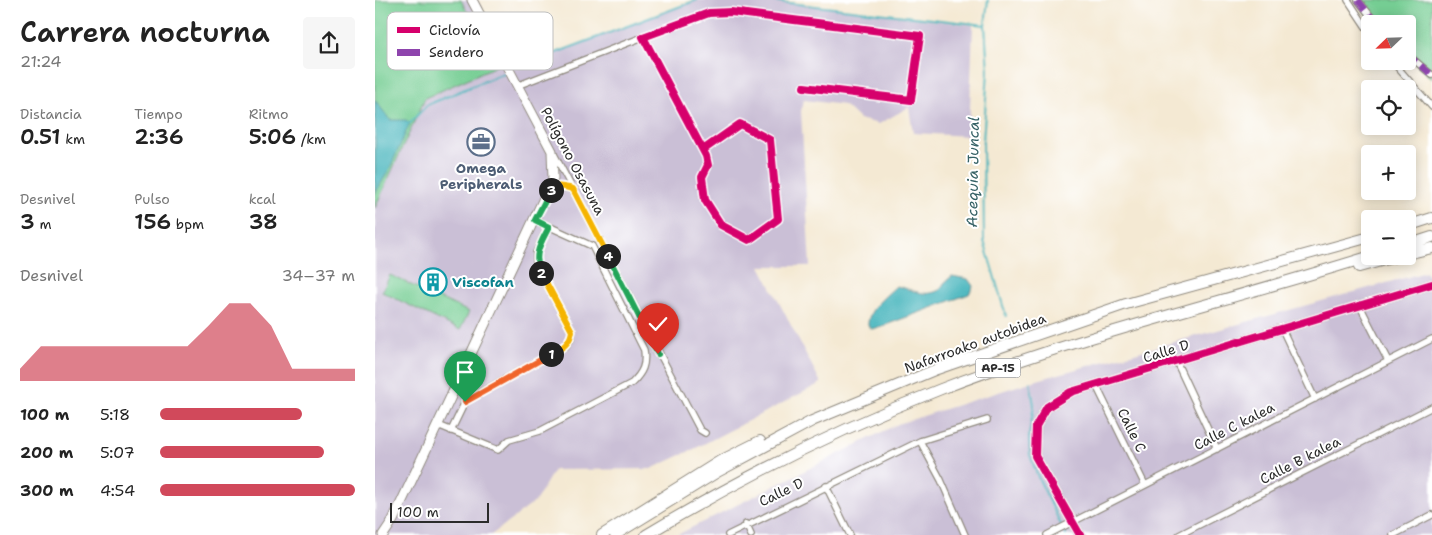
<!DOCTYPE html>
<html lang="es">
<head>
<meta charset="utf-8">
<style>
	:root { --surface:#fff; --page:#f6f6f6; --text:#222; --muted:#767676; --accent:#d1495b }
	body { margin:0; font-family:"Shantell Sans",sans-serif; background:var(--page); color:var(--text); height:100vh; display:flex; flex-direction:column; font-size:19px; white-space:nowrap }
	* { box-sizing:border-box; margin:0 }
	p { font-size:16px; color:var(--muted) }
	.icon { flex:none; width:28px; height:28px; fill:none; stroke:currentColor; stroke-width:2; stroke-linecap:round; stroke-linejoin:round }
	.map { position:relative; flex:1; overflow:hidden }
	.drawer { display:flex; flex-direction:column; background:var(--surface); width:375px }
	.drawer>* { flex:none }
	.needle { width:32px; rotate:247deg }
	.controls { position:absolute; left:986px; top:15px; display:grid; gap:10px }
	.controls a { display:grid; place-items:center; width:55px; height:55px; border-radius:5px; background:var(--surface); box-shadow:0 2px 12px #0003; font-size:25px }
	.scale { position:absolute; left:15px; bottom:12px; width:99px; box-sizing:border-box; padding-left:5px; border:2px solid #2b2b2b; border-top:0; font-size:14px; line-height:18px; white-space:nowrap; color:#2b2b2b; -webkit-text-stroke:4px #fff; paint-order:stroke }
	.pin { position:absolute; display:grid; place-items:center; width:42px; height:42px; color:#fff; margin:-51px -21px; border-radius:50% 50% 50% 0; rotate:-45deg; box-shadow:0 0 5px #0007 }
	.pin .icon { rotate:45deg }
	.km { position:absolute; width:25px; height:25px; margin:-12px; border-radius:50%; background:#222; color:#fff; font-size:14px; line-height:25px; text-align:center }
	.round { display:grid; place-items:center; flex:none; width:52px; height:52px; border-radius:5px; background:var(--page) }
	.head { display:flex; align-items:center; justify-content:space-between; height:85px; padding:0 20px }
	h1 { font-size:28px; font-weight:600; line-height:38px }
	.metrics { display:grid; grid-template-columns:repeat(3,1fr); gap:8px; height:85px; padding:5px 20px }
	.metrics div { display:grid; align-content:center }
	.metrics b { font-size:21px; font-weight:600 }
	.metrics small { font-size:14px; font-weight:400 }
	.metrics p { font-size:14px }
	.chart { height:140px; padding:10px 20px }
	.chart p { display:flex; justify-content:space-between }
	.chart svg { width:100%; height:90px; margin-top:5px; fill:var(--accent); opacity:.7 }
	ul { padding:0 20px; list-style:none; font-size:16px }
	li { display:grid; grid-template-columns:80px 60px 1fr; align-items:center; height:38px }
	li i { height:12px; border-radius:6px; background:var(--accent) }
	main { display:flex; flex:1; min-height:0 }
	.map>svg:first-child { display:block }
</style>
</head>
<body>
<main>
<section class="drawer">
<div class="head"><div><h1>Carrera nocturna</h1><p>21:24</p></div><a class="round"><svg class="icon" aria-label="share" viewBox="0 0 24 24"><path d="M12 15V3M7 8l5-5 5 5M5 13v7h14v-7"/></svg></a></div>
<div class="metrics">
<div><p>Distancia</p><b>0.51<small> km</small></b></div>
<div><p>Tiempo</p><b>2:36</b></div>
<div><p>Ritmo</p><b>5:06<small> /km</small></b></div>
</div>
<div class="metrics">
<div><p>Desnivel</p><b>3<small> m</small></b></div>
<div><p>Pulso</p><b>156<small> bpm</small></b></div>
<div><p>kcal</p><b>38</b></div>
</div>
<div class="chart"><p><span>Desnivel</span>34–37 m</p>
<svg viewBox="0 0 160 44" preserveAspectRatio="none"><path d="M0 44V38L10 27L20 27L30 27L40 27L50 27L60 27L70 27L80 27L90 17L100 6L110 6L120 17L130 38L140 38L150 38L160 38V44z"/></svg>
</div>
<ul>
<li><b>100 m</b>5:18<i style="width:73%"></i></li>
<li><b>200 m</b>5:07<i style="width:84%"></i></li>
<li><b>300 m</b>4:54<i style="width:100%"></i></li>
</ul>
</section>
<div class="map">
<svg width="1057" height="535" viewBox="0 0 1057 535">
	<rect width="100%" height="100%" fill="#fff"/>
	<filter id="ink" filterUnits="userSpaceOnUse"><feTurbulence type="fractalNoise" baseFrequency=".02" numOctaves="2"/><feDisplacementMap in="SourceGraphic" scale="10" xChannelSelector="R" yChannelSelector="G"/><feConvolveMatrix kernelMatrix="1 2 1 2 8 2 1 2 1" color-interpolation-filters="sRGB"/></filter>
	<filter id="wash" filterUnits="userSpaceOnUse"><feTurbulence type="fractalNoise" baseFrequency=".0096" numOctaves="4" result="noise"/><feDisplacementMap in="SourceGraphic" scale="20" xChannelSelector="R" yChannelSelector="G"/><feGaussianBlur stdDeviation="1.12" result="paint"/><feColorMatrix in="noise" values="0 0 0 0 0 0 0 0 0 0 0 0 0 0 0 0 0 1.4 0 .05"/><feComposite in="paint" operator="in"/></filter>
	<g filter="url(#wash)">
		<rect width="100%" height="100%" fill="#f4e9d3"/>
		<path fill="#cabfd6" d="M0 0H102L140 68 322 0H384L598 25 594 136 538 133 534 107 504 124 484 119 469 105 429 100 426 111 435 266H385L446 383 321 448 276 469 179 470 160 502 116 535H0Z
			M1051 272 1057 283V535H302L523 424 655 382Z"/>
		<path fill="#74cd93" stroke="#507c5f" d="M0 0H86L121 66 50 98 0 208Z
			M980 0H1057V79L1033 57 1032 24H999Z
			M15 275 94 312 85 330 7 292Z"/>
		<path fill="#43b3bb" stroke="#376f73" d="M0 100 15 120H31L35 123 15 168 0 194Z
			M577 276 593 279 598 286 594 294 508 326 497 329 493 326C492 309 510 297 521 286 538 289 550 299 566 289L569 283Z"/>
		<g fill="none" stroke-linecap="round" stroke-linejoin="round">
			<path stroke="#43b3bb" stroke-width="2" d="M387 0 610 25
				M613 0 610 25 613 71 608 141 609 241 631 316
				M146 66 322 0
				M35 123 52 105 129 73
				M655 382 659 405 654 435 655 455 663 477 691 535"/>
		</g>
	</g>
	<g filter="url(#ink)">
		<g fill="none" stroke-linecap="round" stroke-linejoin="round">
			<g stroke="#908a7f" stroke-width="8">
				<path id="street" d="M973 0 995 33
					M983 0 1002 24
					M1032 54 1057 75
					M1017 61 1057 107
					M144 85 268 37
					M328 150 365 124 395 140 403 219 374 240 346 225 330 200 327 177 333 165 331 156 268 37 334 13 356 12 545 36 536 100 429 87
					M179 154 325 430 330 433
					M174 192 183 187 198 189
					M985 306 1013 361
					M907 329 940 399
					M801 361 842 449
					M721 385 770 485
					M63 425 123 450 134 440 165 431 257 383C268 372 271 365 269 350L217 246 160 220
					M76 431 90 402 95 398 191 346 196 339 197 331 161 264V253L173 227
					M545 441 566 480 590 535
					M451 486 475 535
					M371 524 376 535
					M353 535 545 441 612 420
					M672 535 1057 339
					M804 535 1057 407
					M1018 535 1057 515"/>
			</g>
			<g stroke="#908a7f" stroke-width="11">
				<path id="secondary" d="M8 535 18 520 178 179 177 151 97 0
					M705 535 660 456 661 426 672 407 696 392 1057 284"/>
			</g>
			<g stroke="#908a7f" stroke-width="12">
				<path id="highway" d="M1032 226 1057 218
					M1032 245 1057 237
					M1032 254 1057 248
					M984 267 1024 256
					M227 535 345 461 385 441
					M240 535 344 471 437 421 562 369 751 304 995 237
					M271 535C366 478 463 429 566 389 706 335 853 301 996 256"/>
			</g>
			<use href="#street" stroke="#fff" stroke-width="5.5"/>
			<use href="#secondary" stroke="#fff" stroke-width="9"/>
			<use href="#highway" stroke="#fff" stroke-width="10"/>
			<path stroke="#8e44ad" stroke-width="6" stroke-dasharray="12 6" stroke-linecap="butt" d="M983 0 1002 24
				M1032 54 1057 75"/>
			<g stroke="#fff" stroke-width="11">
				<path id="cycleway" d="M328 150 365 124 395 140 403 219 374 240 346 225 330 200 327 177 333 165 331 156 268 37 334 13 356 12 545 36 536 100 429 87
					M705 535 660 456 661 426 672 407 696 392 1057 284"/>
			</g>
			<use href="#cycleway" stroke="#d6006c" stroke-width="8"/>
		</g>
	</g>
	<g fill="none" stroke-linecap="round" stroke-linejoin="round" filter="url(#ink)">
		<g stroke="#fff" stroke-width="10">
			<path id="split-1" d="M90 402 176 354"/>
		</g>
		<g stroke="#fff" stroke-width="10">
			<path id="split-2" d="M166 273 197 331C195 344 187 348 176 354"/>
		</g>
		<g stroke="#fff" stroke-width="10">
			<path id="split-3" d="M166 273C157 255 166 243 174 227L160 220 176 190"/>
		</g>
		<g stroke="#fff" stroke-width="10">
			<path id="split-4" d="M176 190C183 184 189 187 198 189L233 256"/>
		</g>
		<g stroke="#fff" stroke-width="10">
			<path id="split-5" d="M233 256 283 354"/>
		</g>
		<use href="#split-1" stroke="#f0652b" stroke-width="6"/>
		<use href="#split-2" stroke="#f5b400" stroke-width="6"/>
		<use href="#split-3" stroke="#22a559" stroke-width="6"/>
		<use href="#split-4" stroke="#f5b400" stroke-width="6"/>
		<use href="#split-5" stroke="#22a559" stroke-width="6"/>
	</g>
	<defs>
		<g id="office-ring" transform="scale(1.4375)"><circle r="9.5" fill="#fff" stroke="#5c6f8a" stroke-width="1.5"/><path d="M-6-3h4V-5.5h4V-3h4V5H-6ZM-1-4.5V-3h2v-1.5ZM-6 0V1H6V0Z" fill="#5c6f8a"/></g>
		<g id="building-ring" transform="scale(1.4375)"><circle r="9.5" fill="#fff" stroke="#0f9aa8" stroke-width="1.5"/><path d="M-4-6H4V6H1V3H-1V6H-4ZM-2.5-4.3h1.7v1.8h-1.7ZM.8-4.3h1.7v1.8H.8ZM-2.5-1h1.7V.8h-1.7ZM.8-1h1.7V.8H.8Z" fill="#0f9aa8"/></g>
	</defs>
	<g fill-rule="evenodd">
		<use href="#office-ring" x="106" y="142"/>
		<use href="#building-ring" x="58" y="282"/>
	</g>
	<g text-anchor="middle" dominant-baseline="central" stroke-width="4" stroke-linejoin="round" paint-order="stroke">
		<rect fill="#fff" stroke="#6b6b6b" stroke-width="1" x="600.5" y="358.5" width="45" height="19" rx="4"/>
		<g font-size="12" font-weight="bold" fill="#2b2b2b">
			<text x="623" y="368">AP-15</text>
		</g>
		<g font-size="14" fill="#2b2b2b" stroke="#fff">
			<text transform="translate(198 161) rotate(62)">Polígono Osasuna</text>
			<text transform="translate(600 343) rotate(-20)">Nafarroako autobidea</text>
			<text transform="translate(791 351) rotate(-17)">Calle D</text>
			<text transform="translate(859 426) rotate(-27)">Calle C kalea</text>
			<text transform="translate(757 430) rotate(64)">Calle C</text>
			<text transform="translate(925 460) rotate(-27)">Calle B kalea</text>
			<text transform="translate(406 492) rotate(-26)">Calle D</text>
		</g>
		<g font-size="14" font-weight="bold" fill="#4e5e75" stroke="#fff">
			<text x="106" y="168">Omega<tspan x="106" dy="16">Peripherals</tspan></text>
		</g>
		<g font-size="14" font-weight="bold" fill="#0d838f" stroke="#fff" text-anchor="start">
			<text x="77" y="282">Viscofan</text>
		</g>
		<g font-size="15" font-style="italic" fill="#356165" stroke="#fff">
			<text transform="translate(598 172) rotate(-89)">Acequia Juncal</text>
		</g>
	</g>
	<rect x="12" y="12" width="166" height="58" rx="8" fill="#fff" stroke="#bfbfbf" stroke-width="1"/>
	<rect x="22" y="27" width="23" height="6" fill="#d6006c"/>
	<rect x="22" y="49" width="23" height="7" fill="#8e44ad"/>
	<g font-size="14" fill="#2b2b2b">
		<text x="54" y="35">Ciclovía</text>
		<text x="54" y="57">Sendero</text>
	</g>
</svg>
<div class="controls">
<a><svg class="needle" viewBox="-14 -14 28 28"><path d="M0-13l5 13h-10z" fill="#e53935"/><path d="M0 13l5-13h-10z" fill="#767676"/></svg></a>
<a><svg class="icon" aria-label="locate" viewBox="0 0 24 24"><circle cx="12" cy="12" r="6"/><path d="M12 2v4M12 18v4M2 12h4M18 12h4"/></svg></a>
<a>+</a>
<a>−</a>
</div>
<div class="scale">100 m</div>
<div class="pin" style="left:90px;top:402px;background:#1e9e55"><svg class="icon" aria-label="arrive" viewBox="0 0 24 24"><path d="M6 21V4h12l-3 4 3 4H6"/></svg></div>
<div class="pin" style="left:283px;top:354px;background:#d93025"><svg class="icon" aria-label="check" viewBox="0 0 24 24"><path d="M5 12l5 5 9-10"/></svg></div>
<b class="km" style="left:176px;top:354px">1</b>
<b class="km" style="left:166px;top:273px">2</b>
<b class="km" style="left:176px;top:190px">3</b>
<b class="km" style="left:233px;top:256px">4</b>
</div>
</main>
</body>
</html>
